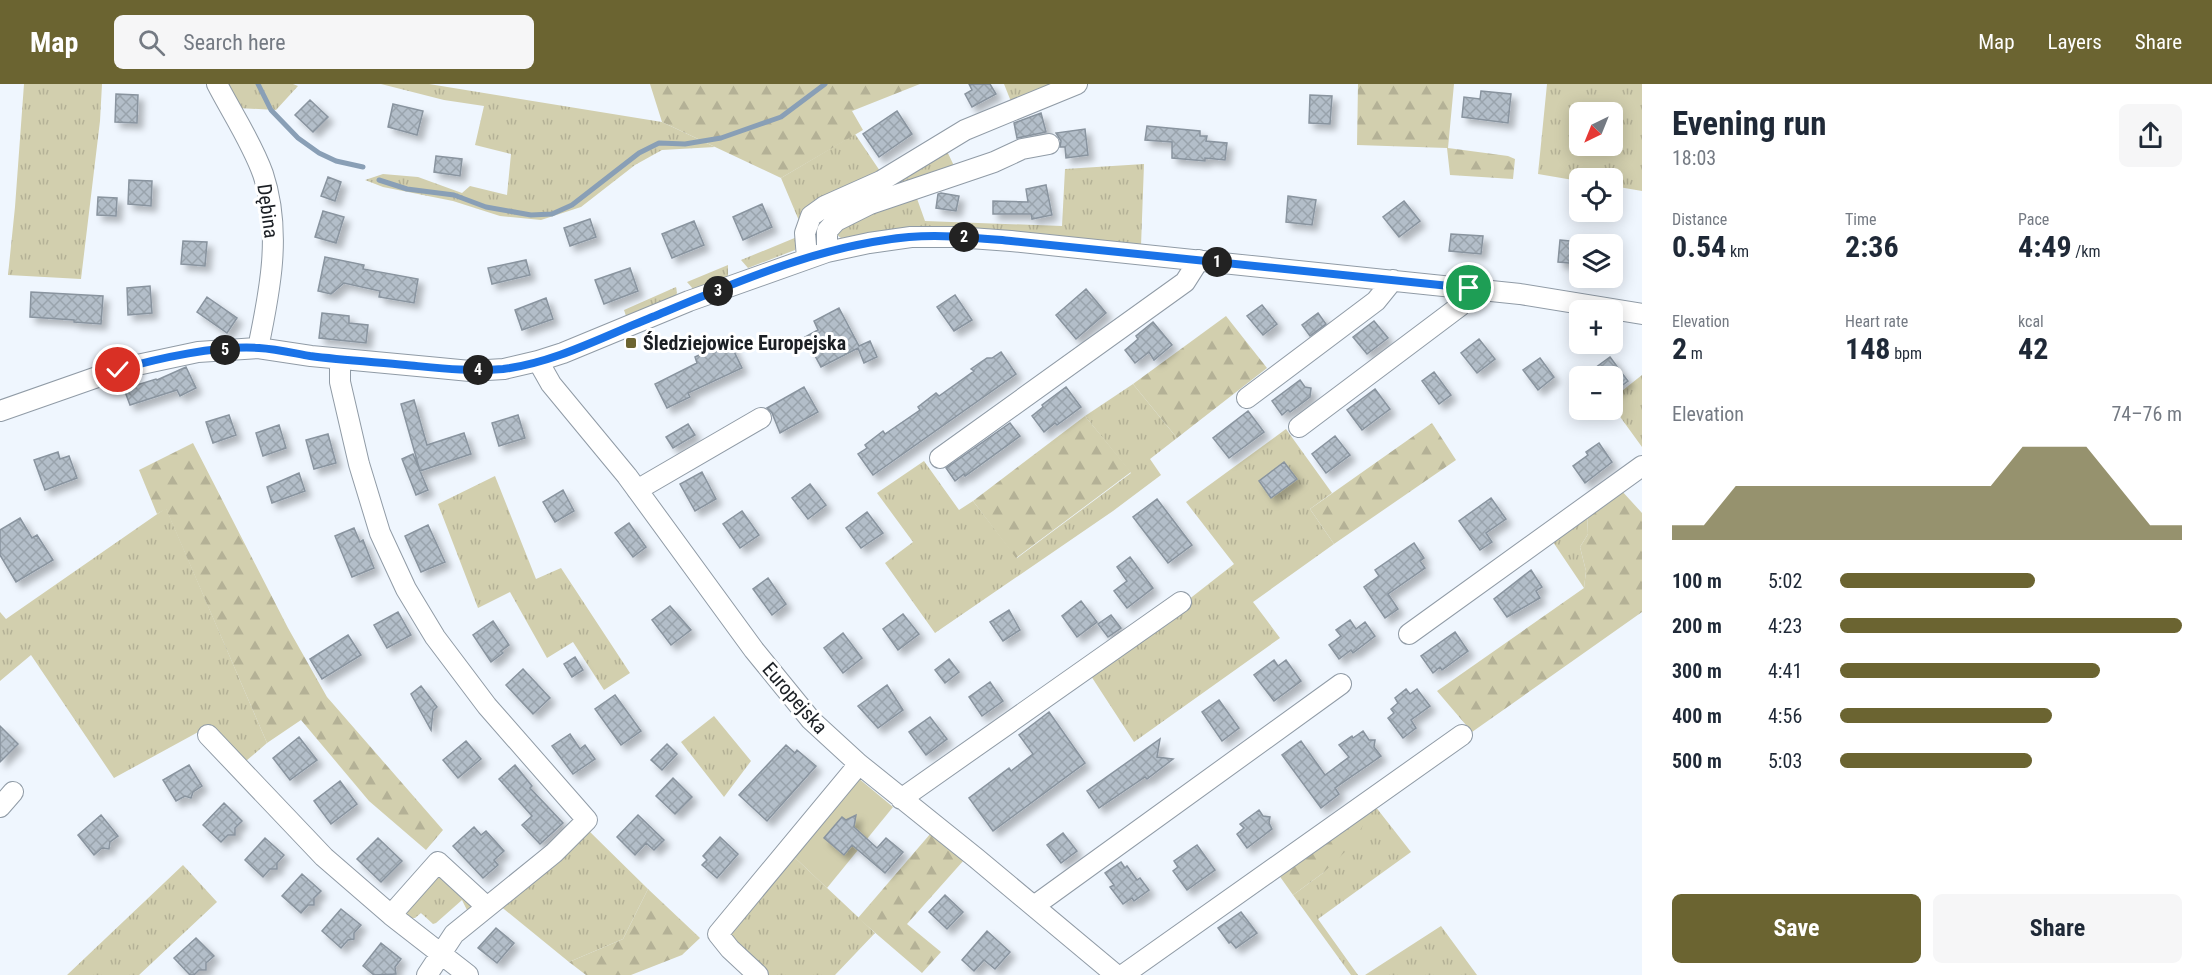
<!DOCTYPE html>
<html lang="en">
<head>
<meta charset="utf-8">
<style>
	:root { --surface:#fff; --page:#f6f6f7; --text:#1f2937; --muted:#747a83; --accent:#6b6431 }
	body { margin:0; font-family:"Roboto Condensed",sans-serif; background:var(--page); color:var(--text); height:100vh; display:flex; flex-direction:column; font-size:22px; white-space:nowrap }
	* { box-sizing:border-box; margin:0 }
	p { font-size:20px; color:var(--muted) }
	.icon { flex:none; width:33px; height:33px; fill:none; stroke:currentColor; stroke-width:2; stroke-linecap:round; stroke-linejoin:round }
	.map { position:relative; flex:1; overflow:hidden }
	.panel { display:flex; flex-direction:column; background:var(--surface); width:570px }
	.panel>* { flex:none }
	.needle { width:39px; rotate:223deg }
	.tools { position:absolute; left:1569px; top:18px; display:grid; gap:12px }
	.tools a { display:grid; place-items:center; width:54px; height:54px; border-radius:9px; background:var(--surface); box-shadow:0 3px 15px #0003; font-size:30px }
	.pin { position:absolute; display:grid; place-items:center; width:51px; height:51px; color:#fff; margin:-26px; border:3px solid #fff; border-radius:50%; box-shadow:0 2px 6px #0007 }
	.km { position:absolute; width:30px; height:30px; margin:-15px; border-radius:50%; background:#222; color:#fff; font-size:16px; line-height:30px; text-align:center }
	.round { display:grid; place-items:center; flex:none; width:63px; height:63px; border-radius:9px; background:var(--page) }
	.summary { display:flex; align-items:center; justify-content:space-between; height:102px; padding:0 30px }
	h1 { font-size:33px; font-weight:700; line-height:45px }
	.metrics { display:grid; grid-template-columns:repeat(3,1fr); gap:9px; height:102px; padding:6px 30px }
	.metrics div { display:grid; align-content:center }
	.metrics b { font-size:30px; font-weight:700 }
	.metrics small { font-size:16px; font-weight:400 }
	.metrics p { font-size:16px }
	.chart { height:168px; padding:12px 30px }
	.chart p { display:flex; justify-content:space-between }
	.chart svg { width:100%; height:108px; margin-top:6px; fill:var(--accent); opacity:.7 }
	.action { display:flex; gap:12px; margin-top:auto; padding:12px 30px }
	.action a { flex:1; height:69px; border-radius:9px; background:var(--accent); color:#fff; font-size:24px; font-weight:700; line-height:69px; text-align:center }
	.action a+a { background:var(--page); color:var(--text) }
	ul { padding:0 30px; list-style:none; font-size:20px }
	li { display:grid; grid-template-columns:96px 72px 1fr; align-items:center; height:45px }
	li i { height:15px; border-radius:8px; background:var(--accent) }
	header { display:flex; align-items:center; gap:36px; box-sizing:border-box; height:84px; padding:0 30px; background:var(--accent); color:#fff }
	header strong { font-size:28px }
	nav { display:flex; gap:33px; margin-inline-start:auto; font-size:21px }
	.search { width:420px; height:54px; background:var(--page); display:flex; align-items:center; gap:15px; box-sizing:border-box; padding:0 21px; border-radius:9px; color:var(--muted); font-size:22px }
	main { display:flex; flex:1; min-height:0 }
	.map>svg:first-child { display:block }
</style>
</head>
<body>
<header>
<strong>Map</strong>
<div class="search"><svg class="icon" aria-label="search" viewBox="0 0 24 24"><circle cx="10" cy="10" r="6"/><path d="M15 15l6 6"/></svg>Search here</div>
<nav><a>Map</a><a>Layers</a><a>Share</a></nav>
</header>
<main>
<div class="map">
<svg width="1642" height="891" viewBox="0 0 1642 891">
	<defs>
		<pattern id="grass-tufts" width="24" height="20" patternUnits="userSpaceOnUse" patternTransform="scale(1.5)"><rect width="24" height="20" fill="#d2cfae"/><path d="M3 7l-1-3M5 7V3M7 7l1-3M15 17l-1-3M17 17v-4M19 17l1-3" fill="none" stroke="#b4b196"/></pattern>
		<pattern id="forest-firs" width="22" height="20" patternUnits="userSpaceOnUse" patternTransform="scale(1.5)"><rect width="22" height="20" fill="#d2cfae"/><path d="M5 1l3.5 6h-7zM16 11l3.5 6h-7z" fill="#b4b196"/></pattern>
		<pattern id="building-cross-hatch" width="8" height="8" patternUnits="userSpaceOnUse" patternTransform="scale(1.5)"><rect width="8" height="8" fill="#b3bec9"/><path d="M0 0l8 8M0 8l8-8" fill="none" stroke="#99a3ac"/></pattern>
		<filter id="shadow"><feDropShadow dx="5.5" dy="5.5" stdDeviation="3" flood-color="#0004"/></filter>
	</defs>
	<rect width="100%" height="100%" fill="#eff6fe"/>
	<path fill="url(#grass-tufts)" fill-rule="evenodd" d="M24 0H102L100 37 81 195 8 191 15 123Z
		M224 0H293L298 2 276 26 237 24Z
		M381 0H429L662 38 715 63 662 66 635 81 581 123 541 136 500 132 453 117 383 103 365 96 383 90 418 93 462 109 470 102 507 111 511 70 475 61 484 22 444 16Z
		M1004 0H1067L1012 20Z
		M1547 0H1642V107L1613 102 1612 94H1580L1579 97 1538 90ZM1580 28H1612V62H1580Z
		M855 50 882 90 800 139 781 94Z
		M946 65 955 84 815 154 811 141 817 133 891 103 911 85Z
		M1144 80 1141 162 937 144H899L841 154 837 151V143L915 109 925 137 1062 142 1065 85Z
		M797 153 798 160 795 166 748 184 741 176Z
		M728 181V193L694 206 687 198Z
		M676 203 677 209 675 213 626 232 624 226Z
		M1642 291V363L1613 323V314Z
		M1133 300 1177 354 1150 375 1161 391 1113 427 935 549 885 479 913 458 877 409 924 377 959 426 973 417 1017 474 1131 389 1085 332Z
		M1286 345 1332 409 1310 425 1334 460 1253 518 1280 554 1134 658 1091 592 1234 480 1186 418Z
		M495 392 536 495 561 484 630 589 604 606 573 558 547 574 510 508 478 524 438 420Z
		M166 424 267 659 246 677 211 641 114 694 31 571 0 597V528L6 535Z
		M1587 429 1588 450 1580 463 1586 487 1584 504 1551 455Z
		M714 632 751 677 724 713 681 658Z
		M1375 722 1411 768 1318 835 1358 891H1351L1293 811 1323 789Z
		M587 745 648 805 623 855 569 878 499 821Z
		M792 771 875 849 835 891H766L731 854 732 846Z
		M183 781 217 818 139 891H67Z
		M438 791 473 817 472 826 469 830 462 816 436 839 433 840 421 829 415 834H407L405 828Z
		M1441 842 1477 891H1365Z"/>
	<path fill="url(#forest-firs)" d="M650 0H920L852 27 863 46 781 94 662 38Z
		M1358 0H1454L1448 64 1508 72 1515 75 1513 95 1450 91 1447 64 1357 61Z
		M1226 232 1267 284 1177 354 1133 300Z
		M1085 332 1131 388 1016 474 973 417Z
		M1432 339 1456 376 1334 460 1310 425Z
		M193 359 288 544 327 613 443 746 426 766 369 717 301 636 267 659 166 425 157 430 139 386Z
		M1621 406 1642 429V528L1472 648 1437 607 1584 504 1586 487 1580 463 1588 450 1587 429Z
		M1375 722 1349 764 1323 789 1293 811 1276 787Z
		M931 749 964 776 907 840 941 868 922 889 858 834Z
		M648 805 700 854 682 871 631 891H586L569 878 623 855Z"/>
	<path fill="#d2cfae" d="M857 693 893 723 827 804 792 771Z"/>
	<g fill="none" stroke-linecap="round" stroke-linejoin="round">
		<path stroke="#899fb6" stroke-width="5" d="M258 0 271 26 298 54 319 69 336 77 363 83
			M379 96 407 105 454 111 486 123 531 131 552 130 572 121 639 69 659 59 685 60 721 54 781 33 825 0"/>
	</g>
	<path fill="url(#building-cross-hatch)" stroke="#89949f" stroke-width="1.5" filter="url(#shadow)" d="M969 0H990L996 10 972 23 965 10 972 6Z
		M1481 7 1511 10 1508 39 1462 33 1464 13 1480 15Z
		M116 10 138 11 137 39 115 38Z
		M1310 11 1332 12 1330 40 1309 39Z
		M310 16 328 33 313 48 295 31Z
		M393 20 423 27 417 51 388 43Z
		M897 27 912 50 879 73 863 50Z
		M1041 29 1046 48 1017 54 1014 39Z
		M1147 42 1200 47V52H1207L1206 57 1227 59 1225 76 1205 74V77L1172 74V58L1145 56Z
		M1085 45 1088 71 1066 74 1065 63H1060L1061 57 1056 49Z
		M436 72 462 75 460 92 434 88Z
		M328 93 341 98 335 117 321 112Z
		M129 96 152 97 151 122 128 120Z
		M1046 101 1052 131 1032 135 1031 130H993V117L1028 118 1026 105Z
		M941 109 959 112 956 127 936 124 938 110Z
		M1288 112 1316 116 1312 141 1286 138Z
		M98 113 117 114 116 132 97 131Z
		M1404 117 1420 137 1399 153 1383 133Z
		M762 120 772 143 743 156 733 133Z
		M323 127 344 133 336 159 315 153Z
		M590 135 596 153 570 162 564 144Z
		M694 137 704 161 672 174 662 150Z
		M1451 150 1483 152 1481 170 1449 167Z
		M1560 156 1580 158V180L1558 178Z
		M183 157 207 158 205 182 181 180Z
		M325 173 364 181 363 185 418 195 414 219 379 213 380 207 344 199 331 210 318 207Z
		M526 176 530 191 492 200 488 184Z
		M630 184 638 207 604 220 595 196Z
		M150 202 152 229 128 231 127 204Z
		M1086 205 1106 229 1076 255 1056 231Z
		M31 208 103 212 101 240 74 238V236L30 233Z
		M955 211 972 236 954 247 937 223Z
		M207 213 237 234 227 249 197 228Z
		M546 214 553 235 522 246 515 226Z
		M1262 221 1277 240 1263 251 1247 232Z
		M839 224 859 262 870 257 877 273 864 279 858 264 821 283 805 253 818 246 814 237Z
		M322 229 349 232V239L368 241 366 259 319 254Z
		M1318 229 1326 240 1310 252 1302 241Z
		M1374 237 1388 254 1367 270 1353 253Z
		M1153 238 1172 261 1154 276 1149 268 1135 279 1125 266 1138 255 1136 252Z
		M1479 255 1495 275 1477 289 1461 269Z
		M729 257 742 284 688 309 690 313 667 324 655 300 697 279 695 273Z
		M1001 268 1016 290 873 391 858 370 867 364 865 361 883 347 885 350 920 326 918 323 936 309 939 312 974 287 971 285 987 274H992Z
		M1610 273 1628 297 1612 309V292H1584Z
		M1540 274 1554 293 1538 306 1523 286Z
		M186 283 196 304 180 312 177 306 130 321 124 305 156 295 157 296Z
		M1434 288 1451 311 1439 320 1422 297Z
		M1300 296 1305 303 1311 304 1310 313 1290 328 1288 326 1282 331 1272 317Z
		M804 303 818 328 780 349 772 329 767 324Z
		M1066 303 1081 323 1057 341 1055 339 1044 348 1032 332 1043 323 1042 321Z
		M1375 305 1390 325 1362 346 1347 326Z
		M414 316 427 361 464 349 471 370 420 387 401 320Z
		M1248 327 1264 348 1229 374 1213 354Z
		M229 331 236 351 213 359 206 338Z
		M518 331 525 354 499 362 492 339Z
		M1010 339 1020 352 965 392 964 390 955 397 946 384Z
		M688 340 695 351 673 364 666 353Z
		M279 341 286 364 263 372 256 349Z
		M328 350 336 379 314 385 306 356Z
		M1335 352 1350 371 1326 389 1312 370Z
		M1599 359 1612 378 1585 399 1573 382 1588 371 1586 368Z
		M58 368 60 375 69 372 77 394 45 406 34 376Z
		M413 370 428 406 416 411 402 375Z
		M1284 378 1297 395 1271 414 1259 397Z
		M702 388 716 415 695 427 680 400Z
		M299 389 305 407 272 419 267 403Z
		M810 400 826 421 808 435 792 414Z
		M563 406 574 427 555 438 543 418Z
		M1491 414 1506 435 1486 449 1492 458 1480 466 1459 437Z
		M1157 415 1192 461 1168 479 1133 433Z
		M742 427 759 451 740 464 723 440Z
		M867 428 883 449 861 464 846 444Z
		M20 434 32 454 37 451 53 476 16 498 0 471V446Z
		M629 439 646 463 633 473 615 449Z
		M428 441 445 478 421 488 405 452Z
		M354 444 360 458 363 456 374 484 352 493 335 452Z
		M1414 459 1424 474 1420 477 1425 484 1388 510 1398 525 1385 534 1364 503 1379 492 1375 486Z
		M1130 473 1153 504 1127 524 1114 507 1127 497 1117 483Z
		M1531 486 1542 503 1536 507 1540 514 1507 533 1494 515Z
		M768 494 786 520 772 531 753 505Z
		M1081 517 1097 538 1077 553 1062 532Z
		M670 522 691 546 671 561 652 536Z
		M1009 526 1020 546 1003 557 990 538Z
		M398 528 411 551 387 564 374 541Z
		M903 530 919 550 898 566 883 545Z
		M1111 531 1121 544 1108 553 1098 540Z
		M1350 536 1356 545 1365 538 1375 552 1353 569 1351 566 1339 575 1329 561 1341 552 1336 546Z
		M493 537 509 561 501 567 503 569 491 578 473 551Z
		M1455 548 1468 567 1442 586 1440 583 1433 589 1421 572Z
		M843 549 862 574 843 589 824 564Z
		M348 551 361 571 322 595 310 575Z
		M575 573 583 586 572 593 564 580Z
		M949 575 959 588 945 599 935 586Z
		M1274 576 1278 582 1286 576 1301 597 1274 617 1254 591Z
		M523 585 550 614 533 630 506 601Z
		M990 598 1003 617 982 632 969 613Z
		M887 601 903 626 878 644 858 622Z
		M421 602 437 623 433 627 431 646 411 610Z
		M1406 605 1410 610 1417 605 1430 622 1411 636 1416 644 1403 654 1388 634 1394 629 1391 625 1398 619 1395 614Z
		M615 611 641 647 621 661 595 625Z
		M1219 616 1239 644 1222 657 1202 628Z
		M1049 628 1085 679 993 747 969 714 1009 684 1011 687 1033 670 1019 651Z
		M930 633 947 655 926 671 909 648Z
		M0 642 18 660 0 678Z
		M1363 647 1369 656H1375L1374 663 1381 672 1335 704 1339 710 1321 724 1282 671 1301 657 1325 691 1349 673 1339 661 1352 652 1353 654Z
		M570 650 580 665 585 661 595 675 573 690 552 662Z
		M299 653 317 676 290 696 273 674Z
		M1160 655 1157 673 1173 675 1147 695 1145 693 1099 724 1087 707Z
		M466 657 481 675 458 694 443 676Z
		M667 660 677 670 662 686 651 676Z
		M786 661 795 669 797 666 816 682 767 737 739 711Z
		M189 681 202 702 193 708 191 714 185 712 176 717 163 696Z
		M515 681 532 702 530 704 563 739 540 760 522 741 532 732 499 695Z
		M673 694 692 713 675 730 656 712Z
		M340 697 357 720 331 740 314 717Z
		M224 719 242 737 235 744V751H228L221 758 203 741Z
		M1259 726 1263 732 1270 733 1269 739 1272 745 1247 764 1237 750 1244 744 1240 740Z
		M101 731 118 752 110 758 109 765 102 764 94 771 78 751Z
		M638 731 664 756 654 766 646 759 635 771 617 753Z
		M856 731 854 743 877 764 886 754 903 768 885 789 852 761 844 771 824 754 842 733 846 736Z
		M474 743 481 751 486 747 504 767 494 776 498 781 483 794 453 762Z
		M1063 749 1077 767 1061 779 1047 761Z
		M720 753 738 770 717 794 702 781 707 776 703 772Z
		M265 754 284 771 277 779V785H270L263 793 245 776Z
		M378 754 402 777 381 798 357 775Z
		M1197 761 1215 786 1187 806 1173 787 1178 783 1174 777Z
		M1121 778 1125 784 1127 782 1137 796 1140 794 1149 806 1134 817 1132 814 1123 820 1110 803 1114 801 1105 789Z
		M302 790 321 807 314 814V821H308L301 829 282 812Z
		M945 811 963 828 947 845 929 828Z
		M341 825 361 841 354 849V855L348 856 341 864 322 847Z
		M1241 828 1257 849 1236 864 1231 858 1229 859 1218 844Z
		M496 844 514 859 497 879 478 864Z
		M987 847 1010 868 995 885 984 876 974 887 962 876Z
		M196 854 214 872 206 879V886H199L194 891H190L174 874Z
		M381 859 401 875 395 883 396 890 374 891 363 882Z"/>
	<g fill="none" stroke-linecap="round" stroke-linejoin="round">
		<g stroke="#909ba6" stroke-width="22">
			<path id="minor" d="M217 0C232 29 252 59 263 90 282 147 270 207 258 264
				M827 168V147L836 137 870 120 994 78 1022 65 1049 60
				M807 174 805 149 811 132 825 122 881 97 965 46 1077 0
				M340 275V298L359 380 380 449 406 505 435 553 487 622 587 736 554 769 454 850 427 891
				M538 277 551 300 627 392 754 566 811 636 859 680 976 774 1116 891
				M1247 314 1376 217 1393 196
				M0 327 123 284 198 268 258 264 311 272 439 284 470 287 504 285 538 277 563 269 689 217 827 168 869 159 911 153H956L1011 157 1520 210 1642 230
				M1299 343 1460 222 1469 204
				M940 374 1185 198 1199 176
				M637 406 761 334
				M1409 550 1642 382
				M208 651 324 773 391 831 468 891
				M901 715 1181 518
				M0 723 13 708
				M1034 822 1341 600
				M391 831 438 778 487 823
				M758 891 730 865 718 850 859 680
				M1123 891 1462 651"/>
		</g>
		<use href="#minor" stroke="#fff" stroke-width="20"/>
	</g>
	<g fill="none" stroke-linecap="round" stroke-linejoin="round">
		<g stroke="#fff" stroke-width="12">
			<path id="route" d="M118 286C158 274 219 261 259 264 276 265 293 269 310 272 341 276 374 278 406 281 438 284 470 288 503 285 555 279 606 251 655 232 736 198 821 161 909 153 943 150 977 154 1011 157L1469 204"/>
		</g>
		<use href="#route" stroke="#1a73e8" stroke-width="8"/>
	</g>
	<rect fill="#6b6431" stroke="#fff" stroke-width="2" x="625" y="253" width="12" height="12" rx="3"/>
	<g text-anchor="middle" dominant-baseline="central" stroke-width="6" stroke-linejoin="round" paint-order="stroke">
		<g font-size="20" fill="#1b1f24" stroke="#fff">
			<text transform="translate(268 127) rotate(82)">Dębina</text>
			<text transform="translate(795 614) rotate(49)">Europejska</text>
		</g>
		<g font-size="20" font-weight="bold" fill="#1b1f24" stroke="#fff" text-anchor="start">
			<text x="643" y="259">Śledziejowice Europejska</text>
		</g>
	</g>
</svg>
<div class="tools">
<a><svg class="needle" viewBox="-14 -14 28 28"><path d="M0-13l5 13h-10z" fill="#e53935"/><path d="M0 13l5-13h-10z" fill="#747a83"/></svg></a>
<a><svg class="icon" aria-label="locate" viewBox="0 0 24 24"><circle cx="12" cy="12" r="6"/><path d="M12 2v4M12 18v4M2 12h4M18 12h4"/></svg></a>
<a><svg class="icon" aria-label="layers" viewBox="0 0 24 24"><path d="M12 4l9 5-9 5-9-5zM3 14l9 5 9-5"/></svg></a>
<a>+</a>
<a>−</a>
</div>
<div class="pin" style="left:1469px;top:204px;background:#1e9e55"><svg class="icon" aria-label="arrive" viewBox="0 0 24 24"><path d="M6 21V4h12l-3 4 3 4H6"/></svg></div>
<div class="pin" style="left:118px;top:286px;background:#d93025"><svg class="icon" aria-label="check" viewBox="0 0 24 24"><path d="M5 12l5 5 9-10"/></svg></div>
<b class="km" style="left:1217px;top:178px">1</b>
<b class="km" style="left:964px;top:153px">2</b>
<b class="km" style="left:718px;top:207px">3</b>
<b class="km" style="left:478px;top:286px">4</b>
<b class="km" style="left:225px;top:266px">5</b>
</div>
<section class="panel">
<div class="summary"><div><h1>Evening run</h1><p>18:03</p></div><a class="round"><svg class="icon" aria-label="share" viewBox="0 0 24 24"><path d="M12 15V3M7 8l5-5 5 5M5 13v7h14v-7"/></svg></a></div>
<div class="metrics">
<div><p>Distance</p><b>0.54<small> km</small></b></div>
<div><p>Time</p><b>2:36</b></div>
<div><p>Pace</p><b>4:49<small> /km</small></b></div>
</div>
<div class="metrics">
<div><p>Elevation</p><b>2<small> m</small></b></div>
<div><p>Heart rate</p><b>148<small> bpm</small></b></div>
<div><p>kcal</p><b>42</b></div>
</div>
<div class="chart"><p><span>Elevation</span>74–76 m</p>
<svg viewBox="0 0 160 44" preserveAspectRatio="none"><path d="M0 44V38L10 38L20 22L30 22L40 22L50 22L60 22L70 22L80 22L90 22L100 22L110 6L120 6L130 6L140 22L150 38L160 38V44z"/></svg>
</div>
<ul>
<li><b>100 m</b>5:02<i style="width:57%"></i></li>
<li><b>200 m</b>4:23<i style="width:100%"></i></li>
<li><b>300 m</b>4:41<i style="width:76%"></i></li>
<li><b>400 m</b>4:56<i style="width:62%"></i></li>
<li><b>500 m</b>5:03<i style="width:56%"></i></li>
</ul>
<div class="action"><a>Save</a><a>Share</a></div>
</section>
</main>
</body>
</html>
